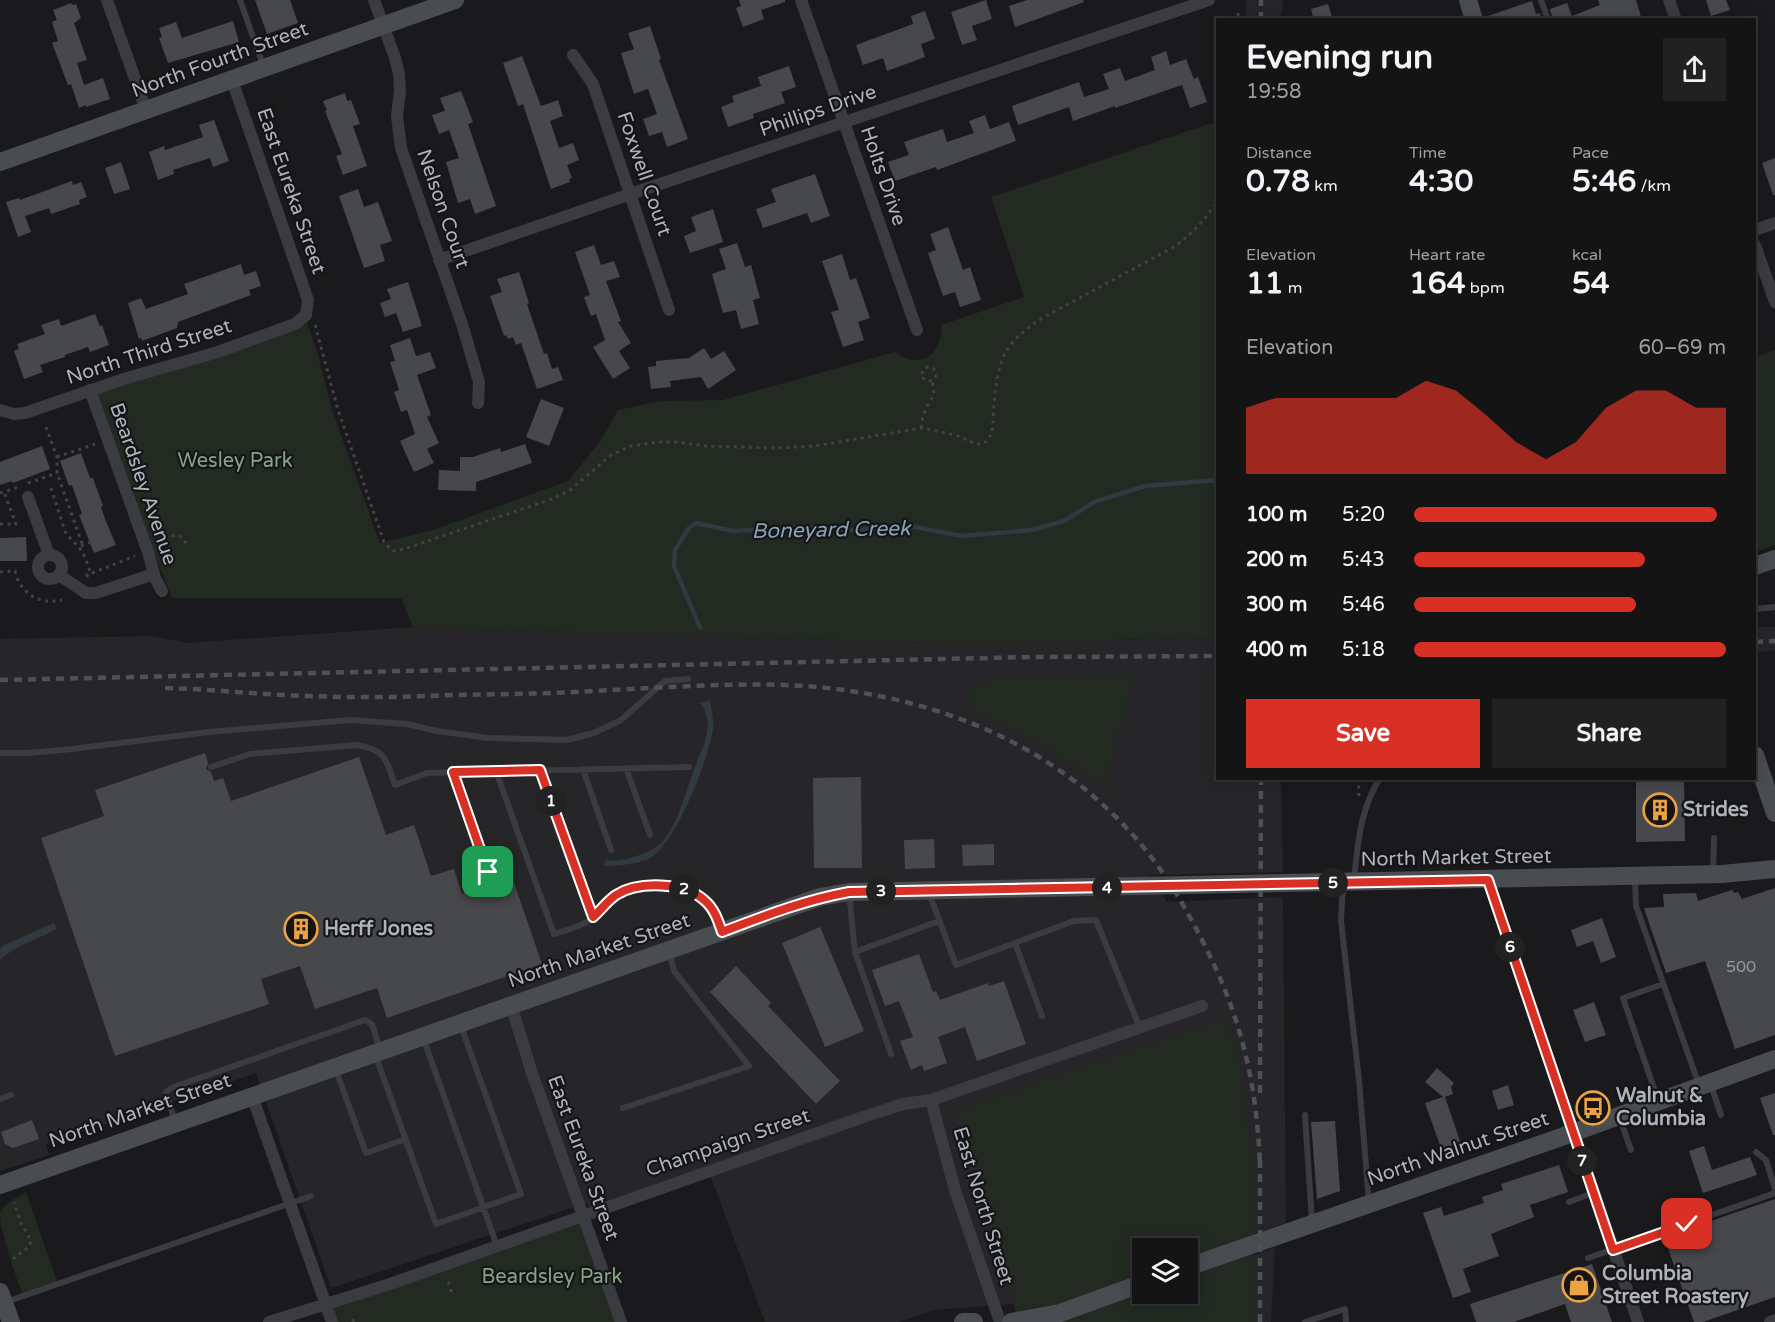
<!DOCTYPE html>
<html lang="en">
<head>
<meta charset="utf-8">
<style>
	:root { --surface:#141415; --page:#212122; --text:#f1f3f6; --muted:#9d9ea0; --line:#333334; --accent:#d93025 }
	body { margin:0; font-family:"Varela Round",sans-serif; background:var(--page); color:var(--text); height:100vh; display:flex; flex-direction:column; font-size:22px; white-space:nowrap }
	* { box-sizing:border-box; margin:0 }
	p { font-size:20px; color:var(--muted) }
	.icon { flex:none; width:33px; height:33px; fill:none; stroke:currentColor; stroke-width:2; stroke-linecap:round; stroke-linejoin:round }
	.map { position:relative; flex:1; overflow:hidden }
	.sheet { position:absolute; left:1216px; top:18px; width:540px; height:762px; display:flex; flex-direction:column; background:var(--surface); border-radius:0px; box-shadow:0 3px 15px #0003,0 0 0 2px var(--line) }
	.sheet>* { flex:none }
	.buttons { position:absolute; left:1132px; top:1238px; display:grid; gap:12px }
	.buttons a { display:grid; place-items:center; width:66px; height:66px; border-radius:0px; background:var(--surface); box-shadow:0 3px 15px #0003,0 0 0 2px var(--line); font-size:30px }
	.pin { position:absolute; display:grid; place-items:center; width:51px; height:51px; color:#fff; margin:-26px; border-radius:12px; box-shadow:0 3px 9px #0006 }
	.km { position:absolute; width:30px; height:30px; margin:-15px; border-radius:50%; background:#222; color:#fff; font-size:16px; line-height:30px; text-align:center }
	.round { display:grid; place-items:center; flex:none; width:63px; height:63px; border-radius:0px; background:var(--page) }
	.head { display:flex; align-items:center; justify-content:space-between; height:102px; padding:0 30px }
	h1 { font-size:33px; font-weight:700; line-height:45px }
	.stats { display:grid; grid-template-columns:repeat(3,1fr); gap:9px; height:102px; padding:6px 30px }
	.stats div { display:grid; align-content:center }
	.stats b { font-size:30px; font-weight:700 }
	.stats small { font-size:16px; font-weight:400 }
	.stats p { font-size:16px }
	.chart { height:168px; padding:12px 30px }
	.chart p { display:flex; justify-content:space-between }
	.chart svg { width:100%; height:108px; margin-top:6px; fill:var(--accent); opacity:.7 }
	.button { display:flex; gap:12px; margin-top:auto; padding:12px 30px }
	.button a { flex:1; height:69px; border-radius:0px; background:var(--accent); color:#fff; font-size:24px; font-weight:700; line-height:69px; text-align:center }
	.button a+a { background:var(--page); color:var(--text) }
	ul { padding:0 30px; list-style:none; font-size:20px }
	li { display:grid; grid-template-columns:96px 72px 1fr; align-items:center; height:45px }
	li i { height:15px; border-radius:8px; background:var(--accent) }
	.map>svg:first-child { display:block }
</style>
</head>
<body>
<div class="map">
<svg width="1775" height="1322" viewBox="0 0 1775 1322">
	<rect width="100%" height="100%" fill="#1a1a1c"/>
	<path fill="#262629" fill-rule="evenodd" d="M1246 0H1282L1283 4 1280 19H1246Z
		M413 627 967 644 1218 637V778L1281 779 1283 872 1148 875 1167 902 1283 897 1286 1223 1253 1234V1255L1275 1248 1271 1322H1019L1013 1304 934 1310 899 1322H765L710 1175 594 1216 586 1203 331 1288 256 1073 46 1144 49 1155 0 1171V639L151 636 187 643ZM1143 1248H1188V1293H1143Z
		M1755 627H1775V650L1755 653Z"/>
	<path fill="#222a22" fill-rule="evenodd" d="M1218 121V637L967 644 413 627 401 598H172L90 390 307 322 317 352 333 413 380 543 433 530 568 481 601 440 618 410 661 401 723 400 895 352C920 371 943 354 941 325L1024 297 991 197Z
		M1775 350V545L1755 552V357Z
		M1135 674 1104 788 1033 739 975 713 964 692 991 680Z
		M1226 1017C1231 1035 1238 1052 1241 1070 1255 1153 1253 1238 1253 1322H1019L953 1111ZM1143 1248H1188V1293H1143Z
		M26 1192 58 1284 23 1296C16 1276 0 1233 0 1213 3 1204 18 1197 26 1192Z
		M579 1220 616 1322H335L329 1306Z"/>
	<path fill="#303a40" d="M710 700C711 709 714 719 713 728 710 756 677 840 653 856 643 864 617 866 604 866L605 860C619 864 651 853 661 843 678 826 686 789 695 767 698 758 704 747 706 737 709 725 708 712 700 703Z
		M54 923 57 929C37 940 17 944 0 960V949L4 945Z"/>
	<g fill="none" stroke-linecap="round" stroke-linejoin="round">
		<path stroke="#303a40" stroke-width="4.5" d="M700 628 674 566 675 550 689 528 696 523 733 531 808 527 855 530 910 526 962 536 1032 530 1064 521 1094 502 1145 486 1218 480"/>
	</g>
	<path fill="#47484c" d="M255 0H290L298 23 267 34Z
		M739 0H785V2L761 10 764 19 743 27 736 8 741 6Z
		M986 0 992 19 972 26 977 40 962 45 951 12Z
		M1027 0H1083L1084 2 1015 27 1009 6Z
		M1598 0H1636L1642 20H1553L1550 9 1567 3 1572 16 1600 5Z
		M1706 0H1726L1730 10 1711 16Z
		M1532 1 1536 14 1540 13 1542 20H1485V17Z
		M71 3 72 5 76 4 81 18 74 23 87 60 77 63 84 85 103 78 110 99 86 107V105L79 108 71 84 68 85 52 43 58 41 52 22 57 20 53 10Z
		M1328 4 1333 20H1314L1311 9Z
		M925 11 935 39 921 44 925 57 887 71 883 58 863 65 856 45 913 24 911 16Z
		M233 21 239 42 168 63 159 38 162 37 159 28 176 22 182 38Z
		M650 26 661 59 659 60 688 139 667 147 662 132 649 136 643 119 657 114 648 89 634 94 621 53 634 49 628 33Z
		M1166 51 1170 65 1186 59 1194 79 1198 77 1207 102 1190 108 1182 85 1115 108V106L1073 121 1069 107 1018 125 1012 106 1079 82 1084 97 1109 89 1103 74 1120 68 1125 81 1155 70 1151 57Z
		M522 56 541 106 558 100 563 116 550 121 559 148 573 143 579 160 567 165 572 178 569 179 570 182 551 189 523 104 518 106 503 63Z
		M789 66 796 87 781 92 785 103 753 114 754 118 728 127 721 107 734 102 732 96 761 86 758 77Z
		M461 91 473 122 468 124 496 206 475 214 470 199 458 203 446 162 459 158 449 130 439 134 432 115 445 111 440 98Z
		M345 93 347 101 351 100 360 124 353 126 367 166 343 175 336 156 342 154 325 111 327 110 323 101Z
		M985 115 990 129 1009 122 1016 141 937 170 936 167 895 181 888 162 909 155 904 142 943 129 947 142 974 133 969 121Z
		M214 120 229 161 213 167 210 158 173 170 174 174 158 180 149 152 164 146 165 150 203 137 199 125Z
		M1775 158V195H1773L1762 163Z
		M121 162 130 189 114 194 105 168Z
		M815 174 830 216 811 223 807 213 763 228 756 209 776 202 771 189Z
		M72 181 73 185 81 182 87 197 79 200 80 204 51 214 49 208 25 216 31 232 18 237 6 202 19 198 20 200Z
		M358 189 364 207 378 202 392 241 380 245 385 261 364 268 339 196Z
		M713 209 723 242 690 253 684 236 696 231 691 217Z
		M948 227 963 270 970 267 981 300 960 307 955 292 943 296 928 253 936 250 930 234Z
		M737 243 745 267 751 265 760 298 753 300 759 324 741 329 736 310 723 313 712 274 726 269 719 249Z
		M594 245 601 265 614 261 620 277 606 281 621 321 618 322 631 343 619 351 630 368 613 379 593 347 605 340 596 314 591 316 584 297 590 295 575 252Z
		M842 254 850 280 856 278 870 318 858 322 864 340 843 347 831 312 839 310 822 261Z
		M241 264 244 275 256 271 261 286 249 290 251 295 178 322 177 328 142 341V338L139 339 128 303 141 298 146 309 188 294 184 284Z
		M519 272 529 303 527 304 544 354 547 353 552 369 558 367 563 380 537 389 521 343 516 345 513 337 508 339 506 335 504 336 490 296 502 292 497 279Z
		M408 282 422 326 403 332 396 313 385 317 380 303 391 299 387 289Z
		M95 314 100 326 102 325 109 345 90 352 88 347 65 355V357L40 365 43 372 24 379 14 351 19 349 17 344 45 334 41 325 59 319 61 326Z
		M410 338 416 356 430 352 436 368 417 375 431 415 427 417 439 443 427 449 434 463 414 472 400 441 415 434 407 410 401 412 394 392 399 390 390 362 395 361 390 345Z
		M704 348 711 359 724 351 736 370 708 389 701 377 670 381 671 387 651 389 648 367 656 366V361L689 358Z
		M541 399 564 408 549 446 526 437Z
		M525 444 532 463 476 482V491L438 490 439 470 460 471V457H473L500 448 501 452Z
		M42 446 50 469 13 483 12 481 0 485V462Z
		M81 453 90 478H93L103 506 101 507 105 519 116 545 94 553 79 515 82 514 72 485 69 486 60 461Z
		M26 537 27 561H0V538Z
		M205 753 208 763 206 769 211 772 214 781 223 778 231 801 359 757 386 835 414 825 431 876 454 869 462 894 512 877 542 964 387 1018 377 988 315 1009 300 966 261 979 269 1004 115 1056 41 838 104 816 95 790Z
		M861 777 862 868H814L813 778Z
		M1636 778H1684L1685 841 1636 842Z
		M934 839 935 868 905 869 904 840Z
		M994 844V865L963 866 962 845Z
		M1775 888V1035L1735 1049 1705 961 1666 973 1644 908 1664 907 1663 894 1696 893 1698 901 1732 890 1734 893 1738 892 1742 899Z
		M1602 918 1616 957 1601 963 1593 941 1577 947 1571 930Z
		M820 927 864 1031 825 1047 782 943Z
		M919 954 933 992 936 991 940 1000 988 983 989 986 1004 981 1026 1044 977 1061 965 1027 938 1037 947 1063 924 1071 922 1065 911 1070 900 1041 913 1037 899 1001 885 1006 872 970Z
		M736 966 771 1003 768 1006 840 1081 816 1104 710 992Z
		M1594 1002 1606 1035 1585 1042 1573 1010Z
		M1437 1068 1454 1083 1451 1087 1453 1094 1445 1097 1461 1144 1442 1151 1425 1103 1443 1097 1425 1082Z
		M1508 1085 1514 1105 1498 1110 1492 1091Z
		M1775 1093V1135H1773L1760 1098Z
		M32 1120 39 1139 13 1148 5 1144 1 1132Z
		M1335 1121 1340 1191 1317 1199 1311 1122Z
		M1704 1146 1712 1170 1750 1157 1757 1175 1703 1193 1689 1151Z
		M1559 1165 1568 1192 1530 1205 1534 1217 1491 1234 1499 1256 1463 1269 1471 1292 1453 1298 1423 1213 1441 1207 1444 1216 1484 1203 1482 1197 1503 1190 1501 1184Z
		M1775 1199V1297L1703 1322H1694L1664 1237Z
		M1592 1264 1612 1322H1571L1565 1304 1514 1322H1476L1470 1304Z"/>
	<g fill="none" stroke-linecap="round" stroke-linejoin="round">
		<path stroke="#414348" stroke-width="3" stroke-dasharray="3 4.5" stroke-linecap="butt" d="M1238 13V20
			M315 325 338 410 384 542 393 551 404 549 552 499 569 491 611 455 631 446 658 442H677L706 446 776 448 815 446 921 428 956 435 976 444H983L988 440 992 433C995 405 993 371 1009 347 1027 322 1062 308 1089 293 1117 278 1145 262 1174 247 1192 234 1206 219 1218 200
			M922 374a7 7 0 1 1 14 0a7 7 0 1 1-14 0Z
			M46 427 57 457V473L83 546
			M921 428C922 424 922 418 924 413 929 399 937 398 932 381
			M57 457 95 444
			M28 483 57 473
			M51 488 66 534 79 547 85 557 91 574
			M0 493 19 487
			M0 524H16L4 492
			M81 546 91 542
			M160 546 173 536H180L188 545
			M0 572 15 571C20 594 40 605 62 600
			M88 577 87 575 135 556
			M1358 778 1359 796
			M13 1259 29 1247 31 1241 21 1223 14 1202
			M448 1282 453 1296
			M352 1320 357 1322"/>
		<path stroke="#3b3c41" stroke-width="6" d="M240 0 263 65
			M1541 0 1548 20
			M1755 609 1775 607
			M0 753H28L72 749 209 732 349 720 407 724 437 731 488 738 567 740 594 733 621 720 665 681 688 679
			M211 767 250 754 357 745C386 750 386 759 395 785L427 773 689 767
			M626 768 650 835
			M583 769 611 850
			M540 770 593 917
			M496 771 554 934C568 929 585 926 596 915 603 908 607 900 616 895 638 881 685 882 705 900 713 908 717 918 721 928
			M452 772 488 872
			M1713 871 1714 838
			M1635 878 1636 906 1699 1085
			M1354 879C1358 844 1360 809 1380 778
			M1343 885 1341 921 1359 1080 1369 1203
			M849 893 855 952
			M929 893 956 965 1074 921 1096 920 1140 1028
			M1015 943 1042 1016
			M424 1040 497 1246
			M375 1054 436 1224 521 1194 461 1026
			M891 1054 855 952 939 921
			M336 1070 366 1153 406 1139
			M1711 1085 1721 1115
			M0 1099 11 1095
			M1658 1100 1623 998 1663 984
			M623 1108 749 1066 674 971 669 951
			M1305 1115 1312 1222
			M1620 1119 1631 1150
			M175 1122 166 1092 171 1088 365 1020 372 1024 380 1050
			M1756 1152 1766 1160 1775 1189
			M1569 1202 1593 1193
			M1588 1258 1775 1193
			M6 1302 311 1196
			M1305 1322 1345 1309 1346 1322"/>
		<path stroke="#3b3c41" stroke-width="12" d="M107 0 146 110
			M374 0 395 58 399 74 400 91 397 116 401 148 463 327 479 382 478 403
			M801 0 917 330
			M1669 0 1676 20
			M573 55 593 84 669 310
			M1755 230 1775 223
			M1755 245 1775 302
			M439 260 648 188 1209 0
			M90 390 148 552 155 578 162 591
			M0 410 14 414 25 413 127 378 218 352 295 324 306 315 308 300 232 80
			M28 497 49 555
			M38 567a12 12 0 1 1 24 0a12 12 0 1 1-24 0Z
			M59 575 86 593H96L154 574
			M1488 880 1638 1322
			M511 1005 532 1073 621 1322
			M252 1096 332 1322
			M931 1100 955 1190 1000 1322
			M269 1322 390 1284 866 1116 903 1104 931 1100 1202 1006
			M1770 1322 1775 1320"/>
		<path stroke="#494c51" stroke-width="18" d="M1468 0 1474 20
			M0 162 455 0
			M1755 566 1775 559
			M1755 755 1775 813
			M0 1185 820 897 849 892 1722 874 1775 869
			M1188 1267 1553 1140 1775 1059
			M0 1292 11 1322
			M963 1322H974
			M1011 1322 1060 1313 1143 1283"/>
		<path stroke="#4e5156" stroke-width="4.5" stroke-dasharray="8 6" stroke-linecap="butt" d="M1261 20V0
			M1755 642 1775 641
			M0 680 1032 657 1218 656
			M165 688C213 689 261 695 309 696 358 698 406 697 454 695 500 694 546 694 592 691 656 688 721 683 785 685 947 691 1101 760 1183 905 1234 994 1256 1064 1260 1166
			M1260 1093 1261 778
			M1260 1322V1159"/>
	</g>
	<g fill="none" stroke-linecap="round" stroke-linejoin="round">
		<g stroke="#fff" stroke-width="12">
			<path id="route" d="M488 872 453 772 540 770 593 917C601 910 607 901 616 895 638 881 684 882 704 900 714 908 718 920 722 932 764 916 805 900 849 892L1488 880 1613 1250 1687 1224"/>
		</g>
		<use href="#route" stroke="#d93025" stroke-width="8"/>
	</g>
	<defs>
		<g id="building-ring" transform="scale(1.725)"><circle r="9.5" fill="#151517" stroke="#eca342" stroke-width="1.5"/><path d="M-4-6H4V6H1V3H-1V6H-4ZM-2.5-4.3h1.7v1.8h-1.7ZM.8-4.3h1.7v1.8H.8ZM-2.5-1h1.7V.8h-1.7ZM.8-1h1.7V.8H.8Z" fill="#eca342"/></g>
		<g id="bus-ring" transform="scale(1.725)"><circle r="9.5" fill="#151517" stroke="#eca342" stroke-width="1.5"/><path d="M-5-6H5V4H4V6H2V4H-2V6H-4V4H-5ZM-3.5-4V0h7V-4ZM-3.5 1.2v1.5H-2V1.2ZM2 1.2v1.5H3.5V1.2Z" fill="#eca342"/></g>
		<g id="shop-ring" transform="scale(1.725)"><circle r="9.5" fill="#151517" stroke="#eca342" stroke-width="1.5"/><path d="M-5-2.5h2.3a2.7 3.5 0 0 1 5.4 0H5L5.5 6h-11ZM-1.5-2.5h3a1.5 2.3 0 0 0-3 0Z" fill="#eca342"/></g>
	</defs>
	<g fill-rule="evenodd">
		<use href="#building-ring" x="1660" y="810"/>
		<use href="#building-ring" x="301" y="929"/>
		<use href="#bus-ring" x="1593" y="1108"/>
		<use href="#shop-ring" x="1579" y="1285"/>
	</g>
	<g text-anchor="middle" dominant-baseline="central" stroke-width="4.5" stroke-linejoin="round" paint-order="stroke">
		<g font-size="16" fill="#94989f">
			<text x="1741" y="967">500</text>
		</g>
		<g font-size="20" fill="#adb2bb" stroke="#151517">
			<text transform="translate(220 60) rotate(-20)">North Fourth Street</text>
			<text transform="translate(818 111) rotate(-19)">Phillips Drive</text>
			<text transform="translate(644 174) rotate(71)">Foxwell Court</text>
			<text transform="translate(883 176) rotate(71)">Holts Drive</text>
			<text transform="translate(291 191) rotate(71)">East Eureka Street</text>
			<text transform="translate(443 209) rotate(71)">Nelson Court</text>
			<text transform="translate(149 352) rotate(-18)">North Third Street</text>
			<text transform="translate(143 484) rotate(71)">Beardsley Avenue</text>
			<text transform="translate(1456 858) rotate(-1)">North Market Street</text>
			<text transform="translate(599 951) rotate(-19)">North Market Street</text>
			<text transform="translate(140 1111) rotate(-19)">North Market Street</text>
			<text transform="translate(728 1143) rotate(-19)">Champaign Street</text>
			<text transform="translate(1458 1149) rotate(-19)">North Walnut Street</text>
			<text transform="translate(583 1158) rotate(70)">East Eureka Street</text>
			<text transform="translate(983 1206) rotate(73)">East North Street</text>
		</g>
		<g font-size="20" fill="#86a585" stroke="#151517">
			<text x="235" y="461">Wesley Park</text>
			<text x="552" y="1277">Beardsley Park</text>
		</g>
		<g font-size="20" font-weight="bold" fill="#adb2bb" stroke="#151517" text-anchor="start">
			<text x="1683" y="810">Strides</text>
			<text x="324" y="929">Herff Jones</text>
			<text x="1616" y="1096">Walnut &amp;<tspan x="1616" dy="23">Columbia</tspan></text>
			<text x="1602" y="1274">Columbia<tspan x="1602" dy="23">Street Roastery</tspan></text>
		</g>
		<g font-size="21" font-style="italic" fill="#86a3b4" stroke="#151517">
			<text transform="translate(831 530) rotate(-1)">Boneyard Creek</text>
		</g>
	</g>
</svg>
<div class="buttons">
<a><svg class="icon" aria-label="layers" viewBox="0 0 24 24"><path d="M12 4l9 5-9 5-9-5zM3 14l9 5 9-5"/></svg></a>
</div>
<div class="pin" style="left:488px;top:872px;background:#1e9e55"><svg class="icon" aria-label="arrive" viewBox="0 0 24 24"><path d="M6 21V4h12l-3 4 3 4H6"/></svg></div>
<div class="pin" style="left:1687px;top:1224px;background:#d93025"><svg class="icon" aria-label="check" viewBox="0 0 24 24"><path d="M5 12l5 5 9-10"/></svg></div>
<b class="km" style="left:551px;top:801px">1</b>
<b class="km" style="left:684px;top:889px">2</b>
<b class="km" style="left:881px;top:891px">3</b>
<b class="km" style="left:1107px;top:888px">4</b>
<b class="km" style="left:1333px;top:883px">5</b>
<b class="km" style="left:1510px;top:947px">6</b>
<b class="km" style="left:1582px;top:1161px">7</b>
<section class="sheet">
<div class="head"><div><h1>Evening run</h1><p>19:58</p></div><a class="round"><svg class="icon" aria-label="share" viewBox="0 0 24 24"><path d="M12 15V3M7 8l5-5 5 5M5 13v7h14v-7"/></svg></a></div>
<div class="stats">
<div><p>Distance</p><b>0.78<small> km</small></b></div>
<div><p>Time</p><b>4:30</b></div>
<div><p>Pace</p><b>5:46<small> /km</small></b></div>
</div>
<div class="stats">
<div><p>Elevation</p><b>11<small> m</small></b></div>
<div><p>Heart rate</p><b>164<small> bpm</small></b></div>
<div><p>kcal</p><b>54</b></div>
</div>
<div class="chart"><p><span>Elevation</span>60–69 m</p>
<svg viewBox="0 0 160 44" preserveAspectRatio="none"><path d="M0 44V17L10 13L20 13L30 13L40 13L50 13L60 6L70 10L80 20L90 31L100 38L110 31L120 17L130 10L140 10L150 17L160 17V44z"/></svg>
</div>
<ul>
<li><b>100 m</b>5:20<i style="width:97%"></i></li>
<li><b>200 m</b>5:43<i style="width:74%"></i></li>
<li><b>300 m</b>5:46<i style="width:71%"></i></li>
<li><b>400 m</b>5:18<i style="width:100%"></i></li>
</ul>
<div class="button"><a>Save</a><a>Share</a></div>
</section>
</div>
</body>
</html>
